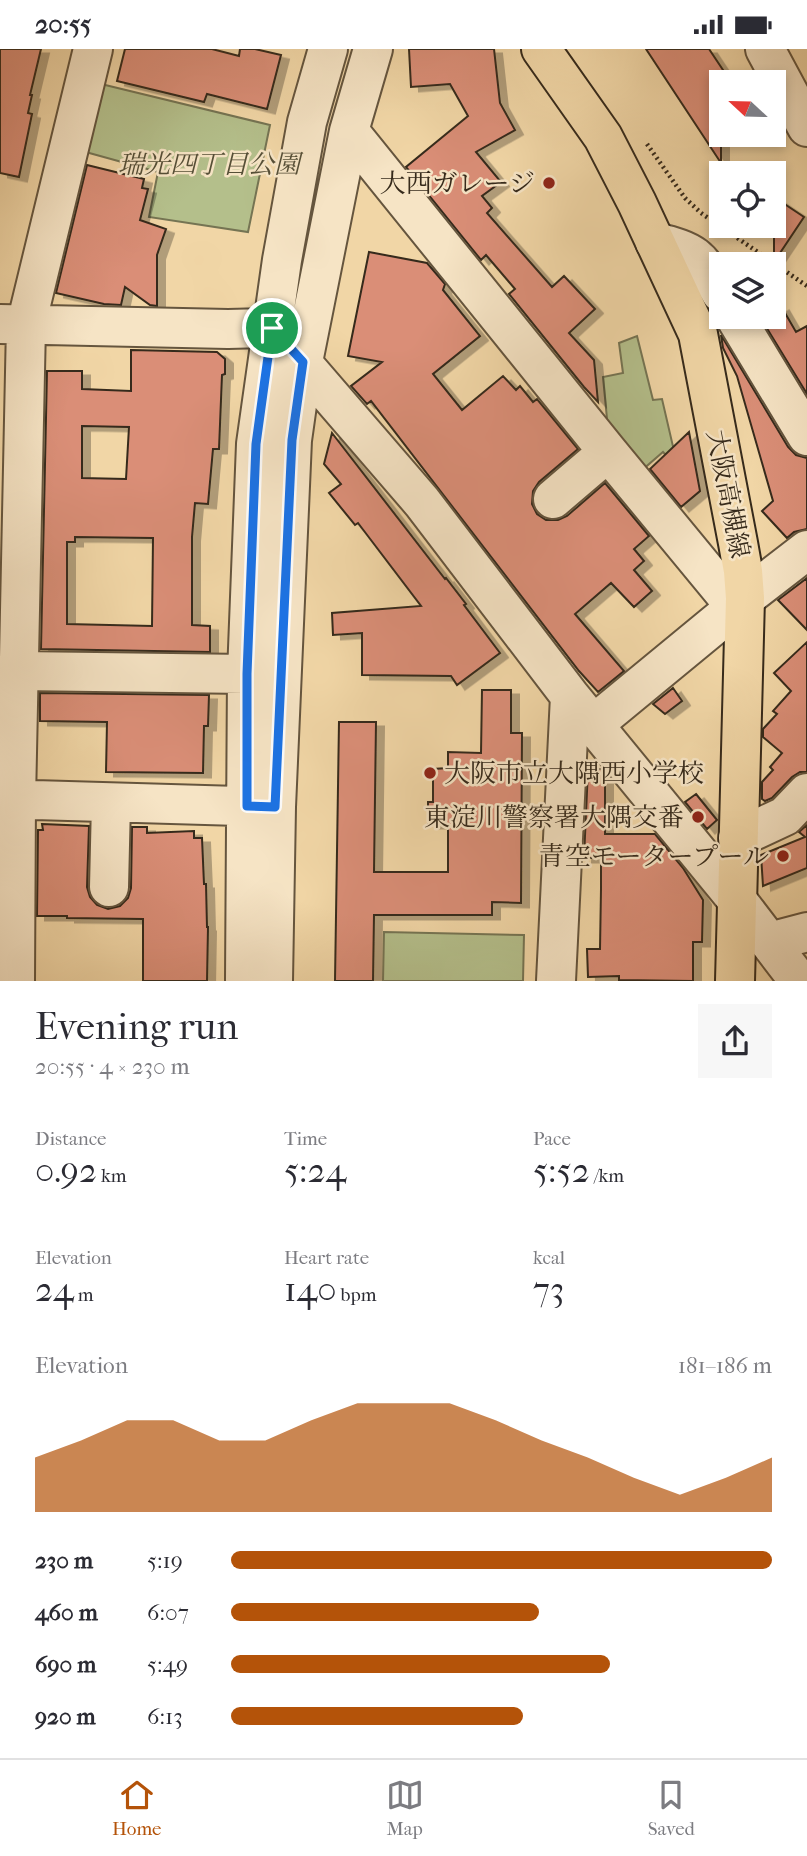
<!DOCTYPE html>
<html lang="en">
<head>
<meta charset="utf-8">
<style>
	:root { --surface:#fff; --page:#f7f7f7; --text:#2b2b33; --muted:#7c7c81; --line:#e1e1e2; --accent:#b45309 }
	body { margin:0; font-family:"IM FELL French Canon","Noto Serif JP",serif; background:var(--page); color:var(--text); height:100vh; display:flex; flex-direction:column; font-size:26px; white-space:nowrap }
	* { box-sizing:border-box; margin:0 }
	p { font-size:23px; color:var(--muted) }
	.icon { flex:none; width:38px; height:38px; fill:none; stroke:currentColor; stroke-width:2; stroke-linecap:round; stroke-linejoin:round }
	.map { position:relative; height:932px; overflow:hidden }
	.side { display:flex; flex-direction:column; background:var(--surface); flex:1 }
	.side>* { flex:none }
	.needle { width:46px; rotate:292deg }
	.buttons { position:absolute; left:709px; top:21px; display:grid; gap:14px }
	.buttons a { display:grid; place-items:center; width:77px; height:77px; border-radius:0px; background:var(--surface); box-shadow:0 4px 10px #0003; font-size:35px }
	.pin { position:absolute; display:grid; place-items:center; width:60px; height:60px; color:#fff; margin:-30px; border:4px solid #fff; border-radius:50%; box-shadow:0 2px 7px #0007 }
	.round { display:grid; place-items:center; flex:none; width:74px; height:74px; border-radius:0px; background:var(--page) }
	.summary { display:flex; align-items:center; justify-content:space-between; height:119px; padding:0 35px }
	h1 { font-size:38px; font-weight:600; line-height:52px }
	.figures { display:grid; grid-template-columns:repeat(3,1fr); gap:10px; height:119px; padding:7px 35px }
	.figures div { display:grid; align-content:center }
	.figures b { font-size:35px; font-weight:600 }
	.figures small { font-size:19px; font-weight:400 }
	.figures p { font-size:19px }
	.chart { height:196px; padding:14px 35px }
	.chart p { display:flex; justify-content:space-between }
	.chart svg { width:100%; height:126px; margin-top:7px; fill:var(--accent); opacity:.7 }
	ul { padding:0 35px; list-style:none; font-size:23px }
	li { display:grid; grid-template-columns:112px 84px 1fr; align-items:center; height:52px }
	li i { height:18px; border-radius:9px; background:var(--accent) }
	.status { display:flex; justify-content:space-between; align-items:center; height:49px; padding:0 35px; background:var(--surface); direction:ltr }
	.status svg { height:19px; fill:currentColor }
	.tab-bar { display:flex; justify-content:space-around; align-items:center; height:98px; border-top:2px solid var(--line); background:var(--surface); font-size:19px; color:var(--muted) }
	.tab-bar a { display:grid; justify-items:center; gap:4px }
	.tab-bar .active { color:var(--accent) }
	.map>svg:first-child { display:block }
</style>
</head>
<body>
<div class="status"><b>20:55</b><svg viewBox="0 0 49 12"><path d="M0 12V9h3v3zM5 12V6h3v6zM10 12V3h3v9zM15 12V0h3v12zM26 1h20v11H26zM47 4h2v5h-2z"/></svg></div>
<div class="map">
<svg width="807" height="932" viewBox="0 0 807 932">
	<defs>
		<filter id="shadow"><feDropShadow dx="8" dy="4.5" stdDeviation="0" flood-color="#0004"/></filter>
	</defs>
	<rect width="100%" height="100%" fill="#f1d6a6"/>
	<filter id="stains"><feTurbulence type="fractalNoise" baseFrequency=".00286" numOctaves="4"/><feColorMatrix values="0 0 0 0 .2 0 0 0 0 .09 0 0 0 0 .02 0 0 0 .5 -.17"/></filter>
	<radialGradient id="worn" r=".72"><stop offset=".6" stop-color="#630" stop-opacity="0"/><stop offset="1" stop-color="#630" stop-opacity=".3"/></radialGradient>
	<path fill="#b4bf8b" stroke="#757453" stroke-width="2" d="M97 34 270 76 248 183 149 168 158 123 82 102Z
		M637 287 653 351 662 350 678 419 663 403 641 422 608 380 603 328 623 324 619 294Z
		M384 883 524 886 523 932H383Z"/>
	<path fill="#da8e77" stroke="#362a1b" stroke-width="2" fill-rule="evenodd" filter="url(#shadow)" d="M0 0H41L30 46H32L28 64 32 65 19 128 0 124Z
		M125 0H212L239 7 240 0H255L281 6 267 60 207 45 204 53 117 32Z
		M409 0H494L500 54 515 81 476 103 501 133 482 147 492 159 487 164 552 238 564 227 595 260 569 284 594 311 598 353 584 338 509 245 515 240 486 206 481 211 406 118 468 67 450 35 411 38Z
		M646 0H709L731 33H721V114Z
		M87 116 144 130 142 139 148 140 140 171 166 180 157 206V257L150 256 125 238 121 256 104 255 56 244Z
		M774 148 804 168 774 213Z
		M369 203 427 214 445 235 443 241 480 287 433 325 462 361 503 327 516 341 520 337 533 353 537 350 578 400 539 433 533 442 532 455 537 465 546 471H558L567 467 605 434 649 487 634 500 644 512 634 521 652 542 634 558 611 534 575 565 624 622 598 643 579 622 371 352 367 355 351 337 382 313 348 307Z
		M781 257 796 283 807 277V345L760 268H774V261Z
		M721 286 788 398 796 406 807 409V480L794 483 787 489 762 462 773 452 737 327 723 299Z
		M131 301 217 303 225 310V325L222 326 219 400H213L208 455 195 454 192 488V576L210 577V603L41 600 47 322H82V340L131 342ZM82 377 129 378 126 430 82 429ZM75 488 153 489 152 577 67 575V493H75Z
		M689 383 700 442 681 458 650 420Z
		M332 384 445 530 446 529 466 555 464 556 500 604 457 636 451 627 362 626V584L333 586 332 564 421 557 358 474 355 476 329 444 341 435 324 415Z
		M807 529V581L778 551Z
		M807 593V723H800L792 728 772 749 765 752 762 750V733L773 721 770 718 782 704 763 688V680L777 665 773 662 791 642 774 624Z
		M673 639 682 652 665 665 653 655Z
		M482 641H511V684H522L521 854 492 853V866H374L373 932H335L339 673H376L374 823H448V775H428V753H433V720L448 719V703L481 704Z
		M40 644 209 646 208 677H204L203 724 106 723 107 673 40 672Z
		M588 720H601L605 724V785H655L683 819 703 851 702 893H693V932L619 931V927L588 928 587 900H600L601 840V809H584Z
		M696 745 717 771 707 780 685 753Z
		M42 775 89 777 87 838 90 848 97 856 108 860 120 857 128 849 131 839 132 778H147V784L194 782V789H202L204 835H206L207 878H208L207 932H143V870L67 869V867H37L38 781H43Z
		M807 776V819L763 837 761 806 805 788 799 783Z"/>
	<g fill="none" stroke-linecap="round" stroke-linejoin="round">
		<g stroke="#65553e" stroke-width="42">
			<path id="minor" d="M765 0 807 78
				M349 82 608 403 744 568
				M655 193C698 203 699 208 721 244
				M735 268 807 387
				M0 275 228 280 272 279 422 453 570 647 737 851 799 932
				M553 450 608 403
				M745 549 807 501
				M19 622 247 625
				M594 675 736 558
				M0 750 273 758
				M738 789 785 767 807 744
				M109 838 111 754
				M769 893 807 883
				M15 932 16 751 26 276 93 0
				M245 932 247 625 256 395 282 211 307 73 328 0
				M273 932 276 758 292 391 303 313 349 82 373 0
				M556 932 570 647"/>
		</g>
		<g stroke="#362a1b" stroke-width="42">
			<path id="major" d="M541 0 603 88 637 154 698 285 738 494 743 522 745 549 735 932"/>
		</g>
		<path stroke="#362a1b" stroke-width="4.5" stroke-dasharray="2 3.5" stroke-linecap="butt" d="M647 95 685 149 701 164 807 237"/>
		<use href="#minor" stroke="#f6e4c5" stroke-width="38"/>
		<use href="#major" stroke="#f1d6a6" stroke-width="38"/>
	</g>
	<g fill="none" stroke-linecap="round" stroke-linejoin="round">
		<g stroke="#fff" stroke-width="14">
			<path id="route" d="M272 279 303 313 292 391 275 758 247 757V625L256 395Z"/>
		</g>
		<use href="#route" stroke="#1a73e8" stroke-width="9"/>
	</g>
	<g fill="#8f2418" stroke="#f6e4c5" stroke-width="2.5">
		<circle cx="549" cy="134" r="7"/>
		<circle cx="430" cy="724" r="7"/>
		<circle cx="698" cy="768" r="7"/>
		<circle cx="783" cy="807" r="7"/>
	</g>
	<g text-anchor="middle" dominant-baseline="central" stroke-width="5" stroke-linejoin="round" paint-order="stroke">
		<g font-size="26" font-style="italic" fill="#564f37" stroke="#f6e4c5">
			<text x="209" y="115">瑞光四丁目公園</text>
		</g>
		<g font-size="26" fill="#362a1b" stroke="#f6e4c5" text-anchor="end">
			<text x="535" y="134">大西ガレージ</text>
			<text x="444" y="724" text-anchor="start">大阪市立大隅西小学校</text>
			<text x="684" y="768">東淀川警察署大隅交番</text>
			<text x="769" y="807">青空モータープール</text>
		</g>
		<g font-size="26" fill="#362a1b" stroke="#f6e4c5">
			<text transform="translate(728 445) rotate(79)">大阪高槻線</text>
		</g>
	</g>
	<rect width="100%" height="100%" filter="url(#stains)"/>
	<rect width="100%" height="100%" fill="url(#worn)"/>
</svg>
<div class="buttons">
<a><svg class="needle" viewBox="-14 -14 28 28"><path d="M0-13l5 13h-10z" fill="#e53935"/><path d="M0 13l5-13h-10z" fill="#7c7c81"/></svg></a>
<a><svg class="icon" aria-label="locate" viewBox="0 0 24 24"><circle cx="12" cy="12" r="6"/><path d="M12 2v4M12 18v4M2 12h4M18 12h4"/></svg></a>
<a><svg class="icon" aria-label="layers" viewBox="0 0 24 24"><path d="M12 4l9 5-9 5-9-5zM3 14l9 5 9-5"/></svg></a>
</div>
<div class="pin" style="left:272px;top:279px;background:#1e9e55"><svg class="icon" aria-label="arrive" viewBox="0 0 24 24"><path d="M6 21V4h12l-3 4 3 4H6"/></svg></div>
</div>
<section class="side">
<div class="summary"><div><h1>Evening run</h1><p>20:55 · 4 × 230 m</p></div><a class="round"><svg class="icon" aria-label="share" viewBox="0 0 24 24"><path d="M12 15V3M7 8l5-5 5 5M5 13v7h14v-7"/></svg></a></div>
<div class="figures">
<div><p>Distance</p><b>0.92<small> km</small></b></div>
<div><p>Time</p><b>5:24</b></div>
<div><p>Pace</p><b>5:52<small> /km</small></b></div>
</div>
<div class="figures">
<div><p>Elevation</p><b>24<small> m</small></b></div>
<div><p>Heart rate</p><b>140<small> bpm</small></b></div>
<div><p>kcal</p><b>73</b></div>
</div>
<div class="chart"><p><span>Elevation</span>181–186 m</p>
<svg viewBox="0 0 160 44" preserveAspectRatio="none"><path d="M0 44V25L10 19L20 12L30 12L40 19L50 19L60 12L70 6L80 6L90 6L100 12L110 19L120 25L130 32L140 38L150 32L160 25V44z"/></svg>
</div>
<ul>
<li><b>230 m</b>5:19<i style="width:100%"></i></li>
<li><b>460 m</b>6:07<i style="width:57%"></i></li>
<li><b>690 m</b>5:49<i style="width:70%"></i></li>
<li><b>920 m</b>6:13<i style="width:54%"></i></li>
</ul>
</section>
<nav class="tab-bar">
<a class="active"><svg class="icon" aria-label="home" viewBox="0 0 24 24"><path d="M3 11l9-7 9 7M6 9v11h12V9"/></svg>Home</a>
<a><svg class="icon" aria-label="map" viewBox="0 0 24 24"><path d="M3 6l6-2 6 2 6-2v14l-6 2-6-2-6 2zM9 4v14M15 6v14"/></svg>Map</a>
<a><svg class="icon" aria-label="saved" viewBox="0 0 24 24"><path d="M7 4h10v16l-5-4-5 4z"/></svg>Saved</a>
</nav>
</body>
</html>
